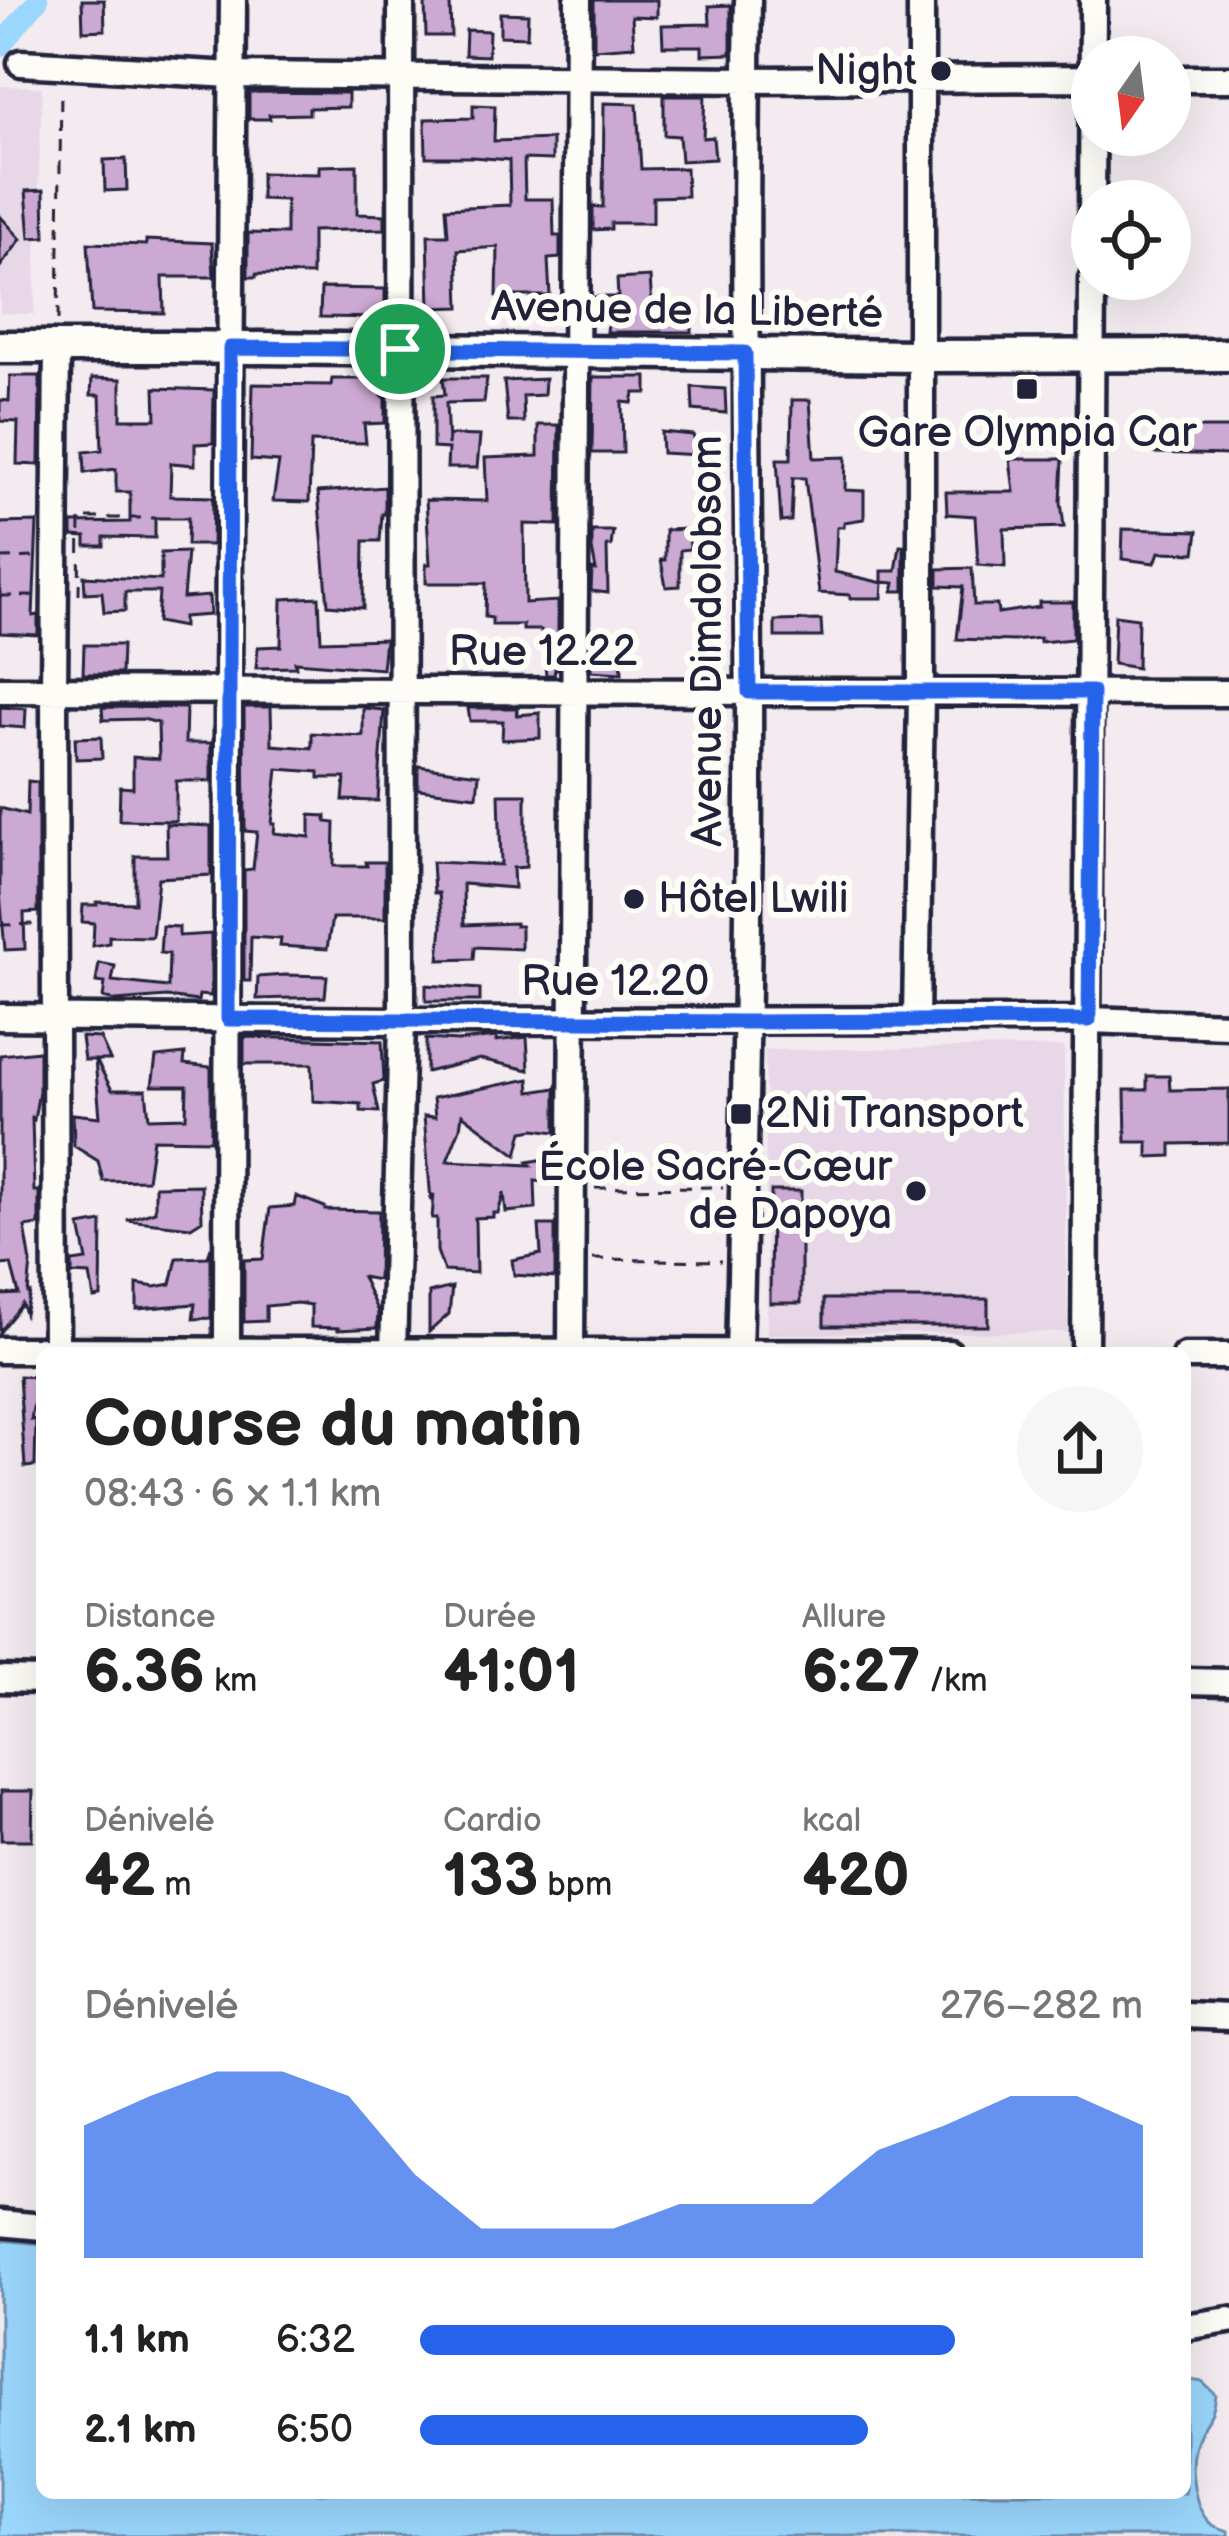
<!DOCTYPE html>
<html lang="fr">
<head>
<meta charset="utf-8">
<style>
	:root { --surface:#fff; --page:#f6f6f6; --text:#222; --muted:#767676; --accent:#2563eb }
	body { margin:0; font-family:"Balsamiq Sans",sans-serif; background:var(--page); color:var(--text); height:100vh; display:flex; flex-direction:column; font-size:45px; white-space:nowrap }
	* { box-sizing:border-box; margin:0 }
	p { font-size:39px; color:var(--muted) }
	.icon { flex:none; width:66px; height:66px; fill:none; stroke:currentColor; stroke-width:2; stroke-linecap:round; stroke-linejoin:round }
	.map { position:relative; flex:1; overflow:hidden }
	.side { position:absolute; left:36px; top:1347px; width:1155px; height:1152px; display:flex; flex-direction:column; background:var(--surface); border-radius:18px; box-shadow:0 12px 48px #0002 }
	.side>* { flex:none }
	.needle { width:78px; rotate:194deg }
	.fabs { position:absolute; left:1071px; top:36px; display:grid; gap:24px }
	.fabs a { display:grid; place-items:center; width:120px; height:120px; border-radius:50%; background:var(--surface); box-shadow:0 12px 48px #0002; font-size:60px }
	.pin { position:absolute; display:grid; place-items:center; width:102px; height:102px; color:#fff; margin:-51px; border:6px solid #fff; border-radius:50%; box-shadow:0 3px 12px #0007 }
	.round { display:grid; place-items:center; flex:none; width:126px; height:126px; border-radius:63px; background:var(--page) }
	.head { display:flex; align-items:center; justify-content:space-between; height:204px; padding:0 48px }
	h1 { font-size:66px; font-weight:600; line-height:90px }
	.stats { display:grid; grid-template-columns:repeat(3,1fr); gap:18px; height:204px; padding:12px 48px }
	.stats div { display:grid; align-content:center }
	.stats b { font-size:60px; font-weight:600 }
	.stats small { font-size:33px; font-weight:400 }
	.stats p { font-size:33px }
	.chart { height:336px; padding:24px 48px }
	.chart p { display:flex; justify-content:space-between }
	.chart svg { width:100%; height:216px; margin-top:12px; fill:var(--accent); opacity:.7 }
	ul { padding:0 48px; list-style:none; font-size:39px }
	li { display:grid; grid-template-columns:192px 144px 1fr; align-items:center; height:90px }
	li i { height:30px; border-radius:15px; background:var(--accent) }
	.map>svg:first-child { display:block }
</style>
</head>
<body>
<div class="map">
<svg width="1229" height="2536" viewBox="0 0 1229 2536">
	<rect width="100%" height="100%" fill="#f3ebf0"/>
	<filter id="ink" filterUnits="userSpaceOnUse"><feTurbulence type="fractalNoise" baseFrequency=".00833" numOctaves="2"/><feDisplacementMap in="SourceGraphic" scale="24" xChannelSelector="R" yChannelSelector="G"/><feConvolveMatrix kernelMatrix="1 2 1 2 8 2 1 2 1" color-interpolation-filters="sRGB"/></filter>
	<g filter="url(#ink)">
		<path fill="#e7d7e7" d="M0 86 42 87 34 314 0 313Z
			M1064 1047 1067 1332 767 1334 765 1050Z"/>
		<path fill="#9bd6fc" stroke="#6b8eaf" stroke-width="3" d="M0 2240 42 2244V2493H1185V2379L1202 2382 1216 2395C1213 2422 1205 2418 1197 2439 1188 2460 1192 2508 1211 2524 1213 2526 1226 2530 1229 2531V2536H0Z"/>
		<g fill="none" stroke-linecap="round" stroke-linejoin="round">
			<path stroke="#9bd6fc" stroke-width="21" d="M0 46 38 0"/>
		</g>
		<path fill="#cca9d2" stroke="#22223b" stroke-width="3" d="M82 0H104L105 30 83 31Z
			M594 0H657V17L632 16 634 46 594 49Z
			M425 3H450L451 36H426Z
			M731 5V54L702 55V46H663L662 25 710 24 709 6Z
			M500 13 528 14 527 37 500 36Z
			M466 30 489 31 488 56 465 55Z
			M249 92 348 93V107L309 108V114L269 115 270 119H249Z
			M664 96H705L703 138 713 137 715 159 681 161 679 136 664 135Z
			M604 103 637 104 641 169 686 168 687 196 653 197V223H611V229L593 230V207H603Z
			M473 105 495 106 494 141 552 139V160L524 159 525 199H553L554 236H560V258L548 259 550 296H497L498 247 458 250 460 307 430 308 428 235H448L446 208 510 205 509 160 472 157H426L425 119 473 118Z
			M126 159 127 190 105 191 104 160Z
			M357 165V214L385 215V229L312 231V275L256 274V277H248V233L286 234V200L261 199V173L319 174V166Z
			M44 190 45 237 30 238 26 191Z
			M0 216 21 239 0 267Z
			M146 240 212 243 214 277H163L164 313 92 312 88 243 146 245Z
			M650 277 652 307H692V332H607L608 322H593V297H618L617 279Z
			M321 288 385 289V318L320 317Z
			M10 376H40L39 465 17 464 18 422 0 421V400L9 401Z
			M593 377H647V393H634L632 403 622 402 623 453H592Z
			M92 378 121 379V419H156L155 388 214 390 213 443 195 444V465L171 463 170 496 213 497 212 545H187L188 518H155V538L104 537V546H86V537L72 536V523L130 522V492H116V469L85 473 84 452 102 450 100 395H91Z
			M443 378H487L484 402 446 403 448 445 449 435 480 436 477 468H447L448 449 433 448V396L445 395Z
			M332 379H381L382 396H385V423L364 424 366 443 311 442 309 502 273 501 279 462 251 460 253 384 331 385Z
			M545 379 544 395 523 396 524 422H508L504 381Z
			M692 387 725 389 726 413 693 410Z
			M792 400H810L814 458 846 457 845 490 864 491V519L844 522V527H837L835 572 883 583 882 598H850V595L819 593 805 478H793L791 521 781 522 777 459H791Z
			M538 425H559L558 525 524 524 525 603 558 601V669H555L554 675H546L541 630H523V625H492V618L485 617 486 583H426V564H430L426 500 487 501 485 458 538 456Z
			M1155 428H1229V455L1154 453Z
			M661 432 693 435 698 455 662 453Z
			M1010 459H1063L1061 502 1064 527 1004 529 1005 567 978 565 975 516 947 514 946 492H1014Z
			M385 487V514H382L380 541H364L363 608 328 605 318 492Z
			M37 522 33 616 38 615V635L0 633V523Z
			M689 529 690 549 680 550V586L666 587 661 560H665V530Z
			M1123 529 1198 531 1195 553 1159 552 1155 563 1122 559Z
			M592 531H613L611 546H607L608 593 591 591 592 569 596 570 592 549Z
			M900 546H904V591H893L895 583 882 582V571H896Z
			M187 552 183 598 209 596 210 615 183 617V627L157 622 159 592H125V611L104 612 102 592 85 593 84 576 161 580V553Z
			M972 568 974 605H997L998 613 1039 607V602H1073V639L1040 642V638L1014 641 957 639 963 587 938 586V569Z
			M319 597 321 641 385 639 382 669 295 662 296 667 256 668 258 647 281 646 282 599Z
			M1115 615 1138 618 1137 668 1113 664Z
			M821 620 822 637H775V621Z
			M84 645H122L121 674H83Z
			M591 649 621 652 622 673 591 671Z
			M0 707 26 709 25 728 0 726Z
			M102 707 186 708 185 743H211V781H176V821L119 820 120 787 133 788V757L159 759 158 723 143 719 103 720Z
			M244 707H271L272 745 312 748V733L363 736V708L384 710 378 801 343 800 345 778H319V772L278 769 272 824H275L274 833 310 837V815L326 816V822L335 823 334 866H367L366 862H385V918H332L327 949 280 946 281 939 251 937 250 981H244V870L253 869 257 832 245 831Z
			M468 708H517V715L540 713V738L502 740 503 721H470Z
			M101 737 102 758 76 759 75 738Z
			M418 766 479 774 477 796 418 789Z
			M28 781 38 782V912L24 913 25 949 5 950 0 893V808L27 815Z
			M499 794H526V867L513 868 514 888 463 884 464 925 515 923V926H521V949L475 947 474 959 439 960 442 925 439 893H434L432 862 501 865Z
			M166 824 211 826V875L158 878 152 937 109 936V943L93 946 94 923 82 922 83 905H97V902L135 903V856H167Z
			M162 926 179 927V936L211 934V996L199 995 198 1001 167 997 116 1001 103 998 105 983 96 982 99 963 115 966 112 981 168 987 169 954 160 953Z
			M285 975 327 976 325 997 257 999 258 977Z
			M426 985 480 989V1001H426Z
			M81 1037 100 1038 110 1060H96L112 1090H146L149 1118 186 1117 187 1086H152L156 1057 185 1054 184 1064 211 1067V1140L153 1139 147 1180 103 1181 98 1161 74 1146 73 1114 100 1117 95 1060H84Z
			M244 1037 382 1041 384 1081 373 1084 379 1112 361 1111V1104L313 1101 312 1064H244Z
			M497 1037 496 1041 527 1037 529 1070 480 1059 426 1072V1039L458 1041Z
			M39 1051V1091L34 1120 32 1118 34 1191H39V1225L25 1227 31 1263 28 1293H30L25 1314 22 1304 0 1332V1295L19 1294 11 1264 0 1265V1055Z
			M1147 1076H1169L1170 1090 1229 1089V1143L1171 1144V1156L1148 1157V1142H1126L1125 1090H1147Z
			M529 1079 530 1092 556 1088V1132L535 1129 523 1131 517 1155 462 1114 460 1128 447 1161 531 1165 528 1162 556 1157 555 1183 535 1181 536 1209 506 1212 504 1193 498 1213H493V1217L475 1218 476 1273 444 1271 437 1251V1218H432L434 1194 431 1201 424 1116 435 1117 433 1098Z
			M201 1185 202 1220 191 1227 127 1220 155 1211V1186Z
			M771 1191H801V1303H770Z
			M296 1196 325 1207V1210L379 1211 378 1280 362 1277 378 1312 377 1328 338 1330V1328L311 1327V1305L297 1303 266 1306V1321L244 1322V1260L263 1259 270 1208 294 1206Z
			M102 1222 101 1297 94 1298 90 1275 72 1274V1262L87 1260 80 1226Z
			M539 1225H555V1278L514 1275 512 1260 541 1254Z
			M211 1247V1318L193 1319 195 1304 137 1309V1284L155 1287 171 1284 177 1258 208 1257Z
			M452 1287 449 1314 429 1332V1293Z
			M824 1299H988V1326H824Z
			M19 1376 38 1377 31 1420 36 1419 35 1466 25 1467Z
			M1 1791H33L32 1840H1Z"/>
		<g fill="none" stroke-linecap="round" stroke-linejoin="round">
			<g stroke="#22223b" stroke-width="33">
				<path id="minor" d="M21 63 232 75 747 80 1092 78
					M1170 79H1229
					M1092 223 1093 0
					M0 690 1229 693
					M0 1017 402 1021 1089 1020 1229 1025
					M916 1020 921 692V0
					M0 1350 949 1353
					M56 1353 54 690 57 346
					M227 1353 228 690 233 0
					M393 1353 402 1021 401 0
					M571 1353 578 0
					M739 1353C745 1132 750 911 749 690 748 460 744 230 748 0
					M1085 1353 1092 279
					M1185 1356H1229
					M0 1679 42 1680
					M1185 1681 1229 1682
					M1185 2015 1229 2017
					M0 2223 42 2227
					M1185 2327 1229 2320"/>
			</g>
			<g stroke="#22223b" stroke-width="39">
				<path id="major" d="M0 347H168L920 356 1229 355"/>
			</g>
			<path stroke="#22223b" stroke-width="3" stroke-dasharray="12 9" stroke-linecap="butt" d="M58 320 61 90
				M0 558 35 557
				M79 595 80 518H154
				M0 596H34
				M0 925 34 924
				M595 1188 723 1187
				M593 1259 721 1261"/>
			<use href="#minor" stroke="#fdfcf7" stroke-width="24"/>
			<use href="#major" stroke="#fdfcf7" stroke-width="30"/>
		</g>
	</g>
	<g fill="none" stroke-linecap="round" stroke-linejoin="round" filter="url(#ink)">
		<g stroke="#fff" stroke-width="24">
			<path id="route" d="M230 348 745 353 749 692H1092L1089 1020 748 1022 228 1019Z"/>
		</g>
		<use href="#route" stroke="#2563eb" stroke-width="15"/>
	</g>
	<g fill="#22223b" stroke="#fdfcf7" stroke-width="4.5">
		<circle cx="941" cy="71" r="12"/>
		<rect x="1015" y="377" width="24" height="24" rx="6"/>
		<circle cx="634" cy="899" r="12"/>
		<rect x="729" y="1102" width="24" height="24" rx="6"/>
		<circle cx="916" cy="1191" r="12"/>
	</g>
	<g text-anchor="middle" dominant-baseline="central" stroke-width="12" stroke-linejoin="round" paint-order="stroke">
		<g font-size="42" fill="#22223b" stroke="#fdfcf7" text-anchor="end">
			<text x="917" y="71">Night</text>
			<text x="1027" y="433" text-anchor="middle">Gare Olympia Car</text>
			<text x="658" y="899" text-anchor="start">Hôtel Lwili</text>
			<text x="765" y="1114" text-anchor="start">2Ni Transport</text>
			<text x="892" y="1167">École Sacré-Cœur<tspan x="892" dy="48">de Dapoya</tspan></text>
		</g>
		<g font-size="42" fill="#22223b" stroke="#fdfcf7">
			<text transform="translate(687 311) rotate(1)">Avenue de la Liberté</text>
			<text transform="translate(708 641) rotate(-90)">Avenue Dimdolobsom</text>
			<text x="543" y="652">Rue 12.22</text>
			<text x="615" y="982">Rue 12.20</text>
		</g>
	</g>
</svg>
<div class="fabs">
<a><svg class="needle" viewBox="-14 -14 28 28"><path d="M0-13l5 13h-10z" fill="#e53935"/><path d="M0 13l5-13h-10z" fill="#767676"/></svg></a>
<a><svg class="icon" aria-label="locate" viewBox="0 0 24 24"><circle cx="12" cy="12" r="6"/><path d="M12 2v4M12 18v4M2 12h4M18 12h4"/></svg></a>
</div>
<div class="pin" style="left:400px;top:349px;background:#1e9e55"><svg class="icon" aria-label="arrive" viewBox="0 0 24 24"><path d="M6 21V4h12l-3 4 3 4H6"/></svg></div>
<section class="side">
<div class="head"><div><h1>Course du matin</h1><p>08:43 · 6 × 1.1 km</p></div><a class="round"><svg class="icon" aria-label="share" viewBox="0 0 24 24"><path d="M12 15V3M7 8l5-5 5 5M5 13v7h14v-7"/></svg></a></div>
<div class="stats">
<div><p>Distance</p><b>6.36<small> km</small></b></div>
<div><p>Durée</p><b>41:01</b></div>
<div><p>Allure</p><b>6:27<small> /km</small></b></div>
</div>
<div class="stats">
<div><p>Dénivelé</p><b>42<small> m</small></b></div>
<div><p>Cardio</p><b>133<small> bpm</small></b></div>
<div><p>kcal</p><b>420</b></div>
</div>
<div class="chart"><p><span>Dénivelé</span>276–282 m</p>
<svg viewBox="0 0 160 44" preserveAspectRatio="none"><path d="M0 44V17L10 11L20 6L30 6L40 11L50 27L60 38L70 38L80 38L90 33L100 33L110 33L120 22L130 17L140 11L150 11L160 17V44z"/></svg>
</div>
<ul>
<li><b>1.1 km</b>6:32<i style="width:74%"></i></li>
<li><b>2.1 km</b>6:50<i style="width:62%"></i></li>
</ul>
</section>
</div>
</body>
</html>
